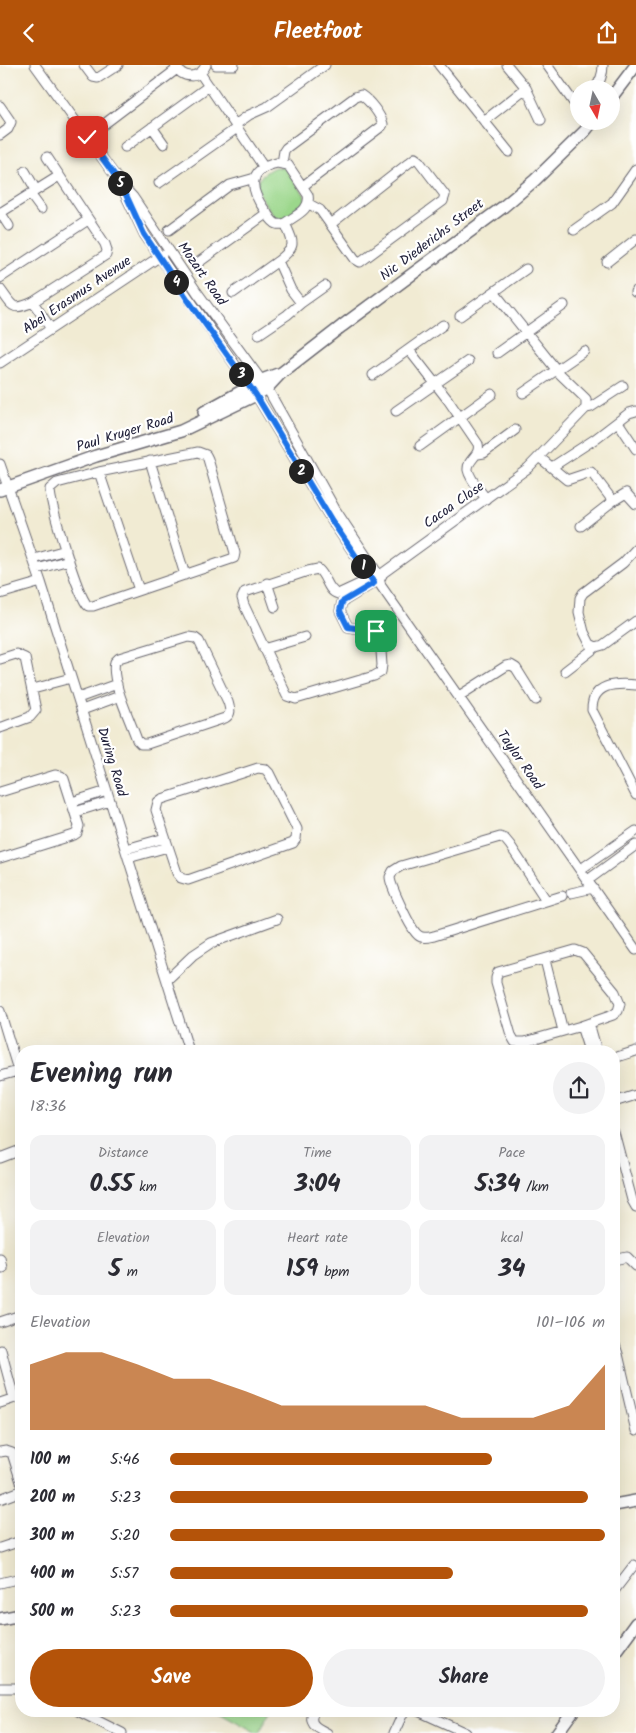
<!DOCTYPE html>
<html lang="en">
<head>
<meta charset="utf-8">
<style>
	:root { --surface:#fff; --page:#f2f2f3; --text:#2b2b33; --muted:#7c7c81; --accent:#b45309 }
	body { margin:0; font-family:Kalam,sans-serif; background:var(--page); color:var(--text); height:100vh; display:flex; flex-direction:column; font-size:19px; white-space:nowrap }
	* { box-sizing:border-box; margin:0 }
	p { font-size:16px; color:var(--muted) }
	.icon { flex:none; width:28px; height:28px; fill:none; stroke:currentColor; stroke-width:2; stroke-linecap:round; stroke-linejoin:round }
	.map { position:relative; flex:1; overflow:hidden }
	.sheet { position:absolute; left:15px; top:980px; width:605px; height:672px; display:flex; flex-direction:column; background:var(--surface); border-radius:20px; box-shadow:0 5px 20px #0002 }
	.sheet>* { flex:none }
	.needle { width:32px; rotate:171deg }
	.controls { position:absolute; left:570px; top:15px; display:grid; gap:10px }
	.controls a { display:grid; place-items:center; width:50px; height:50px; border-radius:50%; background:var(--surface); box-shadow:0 5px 20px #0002; font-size:25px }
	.pin { position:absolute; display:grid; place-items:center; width:42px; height:42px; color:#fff; margin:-21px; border-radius:10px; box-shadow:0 2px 8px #0006 }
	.km { position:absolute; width:25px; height:25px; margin:-12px; border-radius:50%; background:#222; color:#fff; font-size:14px; line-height:25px; text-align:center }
	.round { display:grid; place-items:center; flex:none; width:52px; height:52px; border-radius:26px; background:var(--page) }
	.head { display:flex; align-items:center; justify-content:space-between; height:85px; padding:0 15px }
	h1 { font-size:28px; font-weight:700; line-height:38px }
	.figures { display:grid; grid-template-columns:repeat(3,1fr); gap:8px; height:85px; padding:5px 15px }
	.figures div { display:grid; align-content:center; border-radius:12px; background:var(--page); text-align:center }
	.figures b { font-size:25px; font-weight:700 }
	.figures small { font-size:14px; font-weight:400 }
	.figures p { font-size:14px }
	.chart { height:140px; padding:10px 15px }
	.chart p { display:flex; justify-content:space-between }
	.chart svg { width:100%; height:90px; margin-top:5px; fill:var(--accent); opacity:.7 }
	.button { display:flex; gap:10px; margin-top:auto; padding:10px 15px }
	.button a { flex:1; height:58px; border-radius:30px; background:var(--accent); color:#fff; font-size:20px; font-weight:700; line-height:58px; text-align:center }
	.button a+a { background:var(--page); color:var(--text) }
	ul { padding:0 15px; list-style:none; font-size:16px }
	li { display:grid; grid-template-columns:80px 60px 1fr; align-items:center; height:38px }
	li i { height:12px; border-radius:6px; background:var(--accent) }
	header { display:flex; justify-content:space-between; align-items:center; height:65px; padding:0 15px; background:var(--accent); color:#fff; font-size:22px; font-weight:700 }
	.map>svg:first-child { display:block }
</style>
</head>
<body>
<header><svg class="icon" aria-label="back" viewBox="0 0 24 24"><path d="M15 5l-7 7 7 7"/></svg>Fleetfoot<svg class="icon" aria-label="share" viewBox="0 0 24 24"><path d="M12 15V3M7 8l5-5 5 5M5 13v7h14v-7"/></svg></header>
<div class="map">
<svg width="636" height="1668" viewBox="0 0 636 1668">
	<rect width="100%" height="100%" fill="#fff"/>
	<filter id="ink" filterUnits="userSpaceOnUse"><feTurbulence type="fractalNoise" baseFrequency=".02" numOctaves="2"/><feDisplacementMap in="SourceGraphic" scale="10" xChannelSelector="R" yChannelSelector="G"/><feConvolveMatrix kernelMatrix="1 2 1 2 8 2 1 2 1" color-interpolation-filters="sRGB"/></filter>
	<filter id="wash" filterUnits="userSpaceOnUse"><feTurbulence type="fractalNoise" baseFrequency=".0096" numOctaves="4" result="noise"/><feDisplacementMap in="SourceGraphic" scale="20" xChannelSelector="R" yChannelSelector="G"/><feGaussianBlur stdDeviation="1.12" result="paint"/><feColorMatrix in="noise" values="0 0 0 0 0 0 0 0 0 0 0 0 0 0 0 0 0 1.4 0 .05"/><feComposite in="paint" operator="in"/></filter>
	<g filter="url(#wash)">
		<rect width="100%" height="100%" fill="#f1ebd3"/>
		<path fill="#9bd78b" stroke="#5e7c63" d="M275 102 285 103 304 129 306 135C302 145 286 158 275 153 262 132 243 117 275 102Z
			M217 1646H271L259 1668H257Z"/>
	</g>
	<g filter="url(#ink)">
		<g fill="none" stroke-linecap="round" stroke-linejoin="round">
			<g stroke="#6a6870" stroke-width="11">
				<path id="minor" d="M35 0 121 119 133 132 197 227 267 323 335 444 378 509 381 521 636 885
					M84 0 93 12 98 13 118 0
					M175 0C182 14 199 15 206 0
					M216 0H234
					M439 0 509 87
					M507 0 526 23 541 55
					M547 0 574 38 579 39
					M200 8 263 101
					M595 24C600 16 603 10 603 0
					M0 41 11 57 8 64 0 70
					M484 56 526 23
					M235 60 249 50 267 42 325 0
					M152 62 164 79
					M87 72 177 4
					M125 82 209 21
					M277 98 288 100 308 130C311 145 296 150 285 158 282 159 280 160 277 159 271 157 268 149 264 144 249 123 248 104 277 98Z
					M282 98 284 86 286 83 355 32 361 30C370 36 380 49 383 59L382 61 303 121
					M25 106 36 125
					M159 118 237 63
					M123 125 144 169 256 330 332 456 374 518
					M30 129 41 144
					M309 139 320 145 355 194 360 197 443 136 445 130 419 96 415 93 331 159
					M0 147 9 161
					M0 148 59 111
					M285 158C294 179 297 181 278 196L291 225 301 238 325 221
					M169 165 230 120 255 113
					M574 165 612 138 636 104
					M607 197 636 174
					M195 200 267 148
					M0 213 88 155
					M0 224C13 241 11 247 33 237L106 190 107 185 105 179 47 92
					M635 227 636 226
					M233 228 278 196
					M33 237 51 264
					M460 251 526 204
					M259 269 287 250 301 238
					M409 285 448 335 478 379C481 391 467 394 468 405 470 415 481 426 486 434
					M497 288 564 240
					M0 298 162 190
					M373 310 443 260
					M523 328 584 286
					M586 343 591 342 623 321
					M396 346 468 296
					M618 357 636 384
					M420 381 492 329
					M198 387 206 390 208 394 235 488 234 493 93 541H88C78 532 50 439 50 424L57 418 99 407Z
					M478 389 484 388 515 365
					M539 392 567 415 591 407 613 436 626 428 636 439
					M150 396 185 510
					M0 399 41 517 189 986
					M552 402 595 374 629 348 636 346
					M99 407 139 525
					M581 461 613 436
					M636 484 623 498 583 528 580 533 579 547 584 567 590 579 596 582 603 580 636 556
					M34 494 66 485
					M37 504 69 495
					M383 508 338 529C327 526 327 511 318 504L308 506 245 527 242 533 244 540 287 631 296 634 374 611 381 607 382 600 380 572C375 561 359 565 348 562L340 546 342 537 380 514 383 508 528 403 586 343V334L559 308 494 227
					M267 518 275 542
					M0 529 41 517
					M188 572 195 573 199 576 228 637C230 644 232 649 225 653L147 679H141L137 675C131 657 110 615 115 597L119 593Z
					M264 584 305 572
					M0 594 16 589 25 593 36 645 30 652 0 663
					M565 606 596 582
					M52 618 71 613
					M636 620C616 618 592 618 592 645L636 730
					M33 624 48 620
					M459 631 506 601 511 600 516 603 536 635
					M78 633 117 619
					M82 645 120 631
					M258 703 265 704 269 708 297 764 296 774 293 778 188 815 181 813 177 808 156 745 158 737 162 734Z
					M0 727 55 710 61 711 64 714 79 761 77 768 74 770 0 793
					M72 737 107 726
					M75 747 110 736
					M126 784 165 773
					M128 793 168 782
					M581 804 636 766
					M588 815 636 780
					M571 828 593 823
					M546 835 510 780 505 774 500 772 401 801 393 806 390 812C390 820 411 865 418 870 422 874 429 872 434 871L562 831
					M575 885 583 888 615 927 620 939 618 946 613 950 581 961 525 977H515L511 970 496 918V913L498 907Z
					M545 895 563 966
					M167 915 193 890 211 878 277 854
					M0 946 21 1015
					M589 958 597 986
					M581 961 589 986
					M614 993 636 986
					M0 1011 18 1006
					M614 1037 636 1030
					M614 1067 632 1135 636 1142
					M0 1093 21 1085
					M0 1193 2 1203
					M614 1195 627 1192 636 1201
					M0 1257 21 1250
					M614 1277 618 1289 636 1366
					M1 1285 14 1333
					M0 1338 21 1331
					M0 1387 6 1386 12 1388 21 1417
					M0 1434 21 1426
					M0 1483 21 1476
					M0 1518 21 1513
					M614 1526 634 1500
					M0 1623H21
					M78 1646 122 1668
					M314 1646C307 1659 317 1663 327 1668
					M418 1646 466 1668
					M394 1668 404 1646"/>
			</g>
			<g stroke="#6a6870" stroke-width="14">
				<path id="tertiary" d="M611 33 636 0
					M204 347 262 315 278 309
					M0 425 96 391 181 366 256 330 267 323 280 309 342 261 503 142 535 115 585 66 593 56
					M614 1440 636 1436
					M0 1554 21 1550
					M614 1588 636 1558
					M557 1668 573 1646"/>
			</g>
			<use href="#minor" stroke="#fff" stroke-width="9"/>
			<use href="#tertiary" stroke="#fff" stroke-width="11"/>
		</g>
	</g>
	<g fill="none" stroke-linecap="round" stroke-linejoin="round" filter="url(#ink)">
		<g stroke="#fff" stroke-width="10">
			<path id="route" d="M87 72 121 119 144 169 188 235 256 330 332 456 374 518 342 537 340 546 348 562 376 566"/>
		</g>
		<use href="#route" stroke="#1a73e8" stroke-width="6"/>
	</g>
	<g text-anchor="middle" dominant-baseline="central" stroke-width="4.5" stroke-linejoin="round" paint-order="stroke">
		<g font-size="14" fill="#22223b" stroke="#fff">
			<text transform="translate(432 175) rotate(-37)">Nic Diederichs Street</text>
			<text transform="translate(202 209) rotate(55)">Mozart Road</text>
			<text transform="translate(77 230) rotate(-34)">Abel Erasmus Avenue</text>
			<text transform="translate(125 368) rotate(-17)">Paul Kruger Road</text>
			<text transform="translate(454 440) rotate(-35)">Cacoa Close</text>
			<text transform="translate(520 695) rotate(55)">Taylor Road</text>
			<text transform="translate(112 697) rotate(73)">During Road</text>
		</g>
	</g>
</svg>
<div class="controls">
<a><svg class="needle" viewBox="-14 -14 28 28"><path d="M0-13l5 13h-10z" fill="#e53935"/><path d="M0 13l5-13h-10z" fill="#7c7c81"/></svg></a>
</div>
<div class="pin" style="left:376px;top:566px;background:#1e9e55"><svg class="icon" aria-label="arrive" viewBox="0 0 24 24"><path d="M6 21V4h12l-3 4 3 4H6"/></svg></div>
<div class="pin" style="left:87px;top:72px;background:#d93025"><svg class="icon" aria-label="check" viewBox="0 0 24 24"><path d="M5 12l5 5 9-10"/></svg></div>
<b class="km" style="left:363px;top:501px">1</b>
<b class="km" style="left:301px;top:406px">2</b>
<b class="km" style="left:241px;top:309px">3</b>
<b class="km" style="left:176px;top:217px">4</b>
<b class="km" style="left:120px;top:118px">5</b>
<section class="sheet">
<div class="head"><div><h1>Evening run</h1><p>18:36</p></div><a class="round"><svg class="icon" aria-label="share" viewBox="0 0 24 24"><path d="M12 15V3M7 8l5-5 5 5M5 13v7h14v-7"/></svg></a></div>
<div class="figures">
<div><p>Distance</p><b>0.55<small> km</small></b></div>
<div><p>Time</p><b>3:04</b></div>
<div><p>Pace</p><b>5:34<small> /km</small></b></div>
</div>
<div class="figures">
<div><p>Elevation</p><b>5<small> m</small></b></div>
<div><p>Heart rate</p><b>159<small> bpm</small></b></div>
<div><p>kcal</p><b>34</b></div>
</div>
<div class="chart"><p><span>Elevation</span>101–106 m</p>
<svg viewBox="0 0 160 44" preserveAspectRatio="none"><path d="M0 44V12L10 6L20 6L30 12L40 19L50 19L60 25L70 32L80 32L90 32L100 32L110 32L120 38L130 38L140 38L150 32L160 12V44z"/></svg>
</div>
<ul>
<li><b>100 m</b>5:46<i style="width:74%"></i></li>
<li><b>200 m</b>5:23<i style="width:96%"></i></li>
<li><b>300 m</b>5:20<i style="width:100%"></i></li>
<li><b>400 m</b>5:57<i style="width:65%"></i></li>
<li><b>500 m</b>5:23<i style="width:96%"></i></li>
</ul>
<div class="button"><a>Save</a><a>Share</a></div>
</section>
</div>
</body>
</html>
